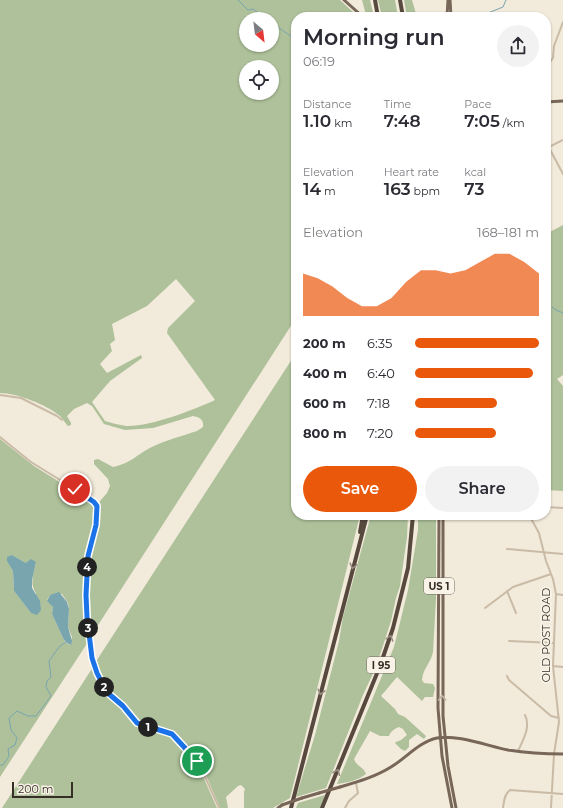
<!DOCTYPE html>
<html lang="en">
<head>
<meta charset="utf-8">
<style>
	:root { --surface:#fff; --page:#f2f2f3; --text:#2b2b33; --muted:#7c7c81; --accent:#ea580c }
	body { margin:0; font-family:Montserrat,sans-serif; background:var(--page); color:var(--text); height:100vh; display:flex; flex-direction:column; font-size:15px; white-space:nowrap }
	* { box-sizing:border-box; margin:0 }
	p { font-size:13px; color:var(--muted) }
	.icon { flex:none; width:22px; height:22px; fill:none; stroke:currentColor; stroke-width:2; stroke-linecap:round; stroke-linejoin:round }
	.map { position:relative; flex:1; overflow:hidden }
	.panel { position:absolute; left:291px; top:12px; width:260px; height:508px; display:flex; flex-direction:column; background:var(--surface); border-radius:16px; box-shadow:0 1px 3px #0004 }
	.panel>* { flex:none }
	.needle { width:26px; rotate:152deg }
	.buttons { position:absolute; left:239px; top:12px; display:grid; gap:8px }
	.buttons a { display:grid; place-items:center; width:40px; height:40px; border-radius:50%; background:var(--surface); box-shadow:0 1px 3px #0004; font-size:20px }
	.scale { position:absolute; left:12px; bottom:10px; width:61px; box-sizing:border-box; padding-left:4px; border:2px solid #362e27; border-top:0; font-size:11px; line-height:14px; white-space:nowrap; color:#362e27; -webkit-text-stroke:3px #f9f3e7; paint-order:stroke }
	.pin { position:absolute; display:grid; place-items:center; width:34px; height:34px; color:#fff; margin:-17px; border:2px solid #fff; border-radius:50%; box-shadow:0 1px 4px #0007 }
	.km { position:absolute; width:20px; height:20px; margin:-10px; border-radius:50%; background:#222; color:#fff; font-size:11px; line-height:20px; text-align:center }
	.round { display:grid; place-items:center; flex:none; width:42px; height:42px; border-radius:21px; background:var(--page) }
	.summary { display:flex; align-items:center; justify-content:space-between; height:68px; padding:0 12px }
	h1 { font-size:22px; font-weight:600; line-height:30px }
	.figures { display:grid; grid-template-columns:repeat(3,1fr); gap:6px; height:68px; padding:4px 12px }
	.figures div { display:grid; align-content:center }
	.figures b { font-size:17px; font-weight:600 }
	.figures small { font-size:11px; font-weight:400 }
	.figures p { font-size:11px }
	.chart { height:112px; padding:8px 12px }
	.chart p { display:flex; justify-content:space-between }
	.chart svg { width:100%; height:72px; margin-top:4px; fill:var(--accent); opacity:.7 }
	.button { display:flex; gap:8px; margin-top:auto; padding:8px 12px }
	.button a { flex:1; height:46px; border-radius:24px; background:var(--accent); color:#fff; font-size:16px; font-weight:600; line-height:46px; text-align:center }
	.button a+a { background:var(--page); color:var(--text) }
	ul { padding:0 12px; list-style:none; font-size:13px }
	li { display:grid; grid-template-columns:64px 48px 1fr; align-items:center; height:30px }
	li i { height:10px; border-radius:5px; background:var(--accent) }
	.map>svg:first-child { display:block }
</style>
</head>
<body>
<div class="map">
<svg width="563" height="808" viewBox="0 0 563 808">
	<rect width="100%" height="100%" fill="#f2eada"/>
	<path fill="#aec19a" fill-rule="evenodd" d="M0 0H340L353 12 343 17H296V318L91 636 87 597 89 559 96 531 100 501 107 493 110 486 108 479 94 464V460L98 459 113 467C132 463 137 454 152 447 166 440 182 436 197 431L203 427C204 420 200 417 193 416L153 428 125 430 104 424 92 406 87 403 74 409 67 416 71 423V425L68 426C65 423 63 419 60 416 47 405 17 393 0 393ZM266 14 275 21 274 28 272 27V45H246V19H263H262ZM246 67H272V93H246ZM176 279 195 301 168 328 167 333 215 400C193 410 150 427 126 426 119 425 112 423 105 421L92 402 110 381 142 358 141 355 107 373 100 364 112 351 110 344 115 340 112 324 147 306Z
		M362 0H370L374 17H368L366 15Z
		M378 0H395L398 17H382Z
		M404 0H412L417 17H427H407Z
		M563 225V375L557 379 563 386V491L546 490V234Z
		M296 353V515H360L290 798 273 808H244V792L245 789 241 785 238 786 226 797 228 808H220L206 775 195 757 172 733 141 724 134 719 106 688 98 672 95 663Z
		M0 439 34 466 93 503 95 506V513L94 525 87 552 84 590V609L88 642 0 777ZM12 555 26 563 36 562C34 573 29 583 36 593L31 613 14 591 13 571 7 560ZM62 594 68 603 69 609 68 627 72 637 70 645 65 642 59 629 52 614 53 607 47 600 50 595Z
		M371 515H408L407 537 400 586 396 598 391 621 376 667 363 695 326 788 296 797 315 735 339 641 343 617Z
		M418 515H436V599L433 652C431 663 423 668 422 680L424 683 433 684 435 688 433 697H425L422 701 397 677 381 696 395 709 398 714 405 717 426 736 424 739 417 734 409 740V747L405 751 401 749 395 743 396 742 401 740 407 735 403 729 399 727C394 729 391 731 389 736H380L370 731 354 759C356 766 364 767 366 774 359 780 346 783 337 784L394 647 408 590 418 530Z
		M93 667 100 684 105 691 122 708 132 720 141 727 170 735 185 750 202 774 217 808H2Z
		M325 795 320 808H296L298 803Z"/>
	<path fill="#79a5af" d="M12 555 26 563 31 559 36 562 32 580V588L40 601 41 610 37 615 31 613 14 591 13 571 7 561V557Z
		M59 592 67 602 69 609 68 627 72 641 71 645 67 643 64 640 52 614 53 607 47 601 50 595Z"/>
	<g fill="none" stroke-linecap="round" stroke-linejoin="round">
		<path stroke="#79a5af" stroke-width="1" d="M238 0 248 10 253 9 261 15
			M485 17 488 13 503 7 506 0
			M278 27 296 40
			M552 307 556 310 563 313
			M0 765H3L9 756 8 749 15 745 17 738 11 730 9 718 17 711 28 716H36L51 696 46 687 47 681 51 677 49 661 59 647 66 642"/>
		<path stroke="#cabba6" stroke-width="2" d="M546 68 553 58 554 46 563 22
			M546 142 563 174
			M549 147 563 140
			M0 395 21 398 57 416 62 420
			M0 437 31 462 65 483 96 503 97 518 88 556 85 592 87 617 93 662 97 673 106 690 123 706 137 723 171 734 185 747 194 758 203 772 219 808
			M546 507 563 508
			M529 515 539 533 546 561 553 579 556 594 553 666 559 722 554 754 551 808
			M507 549 563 554
			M507 591 516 613
			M556 594 563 595
			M485 608 513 587 551 574
			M509 641 554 643
			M553 666 563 667
			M507 676 509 680 551 716 559 718
			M518 751C523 740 531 727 525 715
			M345 808 349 801 358 793 356 783
			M503 808C504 802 504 794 510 790L563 794"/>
		<path stroke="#786758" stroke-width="3" d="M344 0 363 17
			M450 0 451 17
			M447 17 448 0
			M546 102 563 101
			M439 515 438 708 442 756 452 808
			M443 515V716L448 766 456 808
			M340 787C357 782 375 777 391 767 406 758 419 742 437 738 456 734 488 746 508 750 527 753 544 754 563 754
			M302 798 319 793
			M278 808 282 805"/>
		<path stroke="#57493e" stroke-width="4" d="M375 0 378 17
			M400 0 403 17
			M360 532 363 515
			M291 808 367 515
			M322 808 380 666 393 628 408 568 413 515"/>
		<path stroke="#786758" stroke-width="3" d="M319 793 340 787
			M282 805 302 798"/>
	</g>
	<defs><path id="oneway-chevron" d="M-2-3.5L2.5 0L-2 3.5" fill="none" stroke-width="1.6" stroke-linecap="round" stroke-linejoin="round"/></defs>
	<g stroke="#988d82">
		<use href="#oneway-chevron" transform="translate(353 566) rotate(105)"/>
		<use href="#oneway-chevron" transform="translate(390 638) rotate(-72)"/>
		<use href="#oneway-chevron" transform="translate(321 692) rotate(104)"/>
		<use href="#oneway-chevron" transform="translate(337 772) rotate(-68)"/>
	</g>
	<use stroke="#bfb4a7" href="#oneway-chevron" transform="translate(442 698) rotate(-92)"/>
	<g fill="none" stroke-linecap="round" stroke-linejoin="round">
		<g stroke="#fff" stroke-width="8">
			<path id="route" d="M75 489 94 502 97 506 96 525 88 556 86 595 87 617 92 658 97 673 104 687 109 694 123 706 137 723 172 734 197 761"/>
		</g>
		<use href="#route" stroke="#1a73e8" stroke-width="5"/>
	</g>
	<g text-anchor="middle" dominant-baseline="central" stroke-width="3.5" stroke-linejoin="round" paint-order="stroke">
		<g fill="#f9f3e7" stroke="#706961" stroke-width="1">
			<rect x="424" y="578" width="30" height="16" rx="3"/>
			<rect x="367" y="657" width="28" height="16" rx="3"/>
		</g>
		<g font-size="10" font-weight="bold" fill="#362e27">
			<text x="439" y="586">US 1</text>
			<text x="381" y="665">I 95</text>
		</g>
		<g font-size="11" fill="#362e27" stroke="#f9f3e7">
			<text transform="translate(546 635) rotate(-90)">OLD POST ROAD</text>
		</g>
	</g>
</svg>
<div class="buttons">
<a><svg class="needle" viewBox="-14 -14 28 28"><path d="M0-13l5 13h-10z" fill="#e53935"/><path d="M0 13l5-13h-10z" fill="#7c7c81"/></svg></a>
<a><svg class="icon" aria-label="locate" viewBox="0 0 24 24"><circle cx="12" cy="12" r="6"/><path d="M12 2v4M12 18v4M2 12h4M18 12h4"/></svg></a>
</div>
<div class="scale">200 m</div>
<div class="pin" style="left:197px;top:761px;background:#1e9e55"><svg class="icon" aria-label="arrive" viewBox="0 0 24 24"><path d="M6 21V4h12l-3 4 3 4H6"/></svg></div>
<div class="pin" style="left:75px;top:489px;background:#d93025"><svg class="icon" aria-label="check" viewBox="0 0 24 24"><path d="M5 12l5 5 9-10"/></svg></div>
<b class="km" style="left:148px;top:727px">1</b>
<b class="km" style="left:104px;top:687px">2</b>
<b class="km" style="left:88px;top:628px">3</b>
<b class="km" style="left:87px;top:567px">4</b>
<section class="panel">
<div class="summary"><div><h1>Morning run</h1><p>06:19</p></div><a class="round"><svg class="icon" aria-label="share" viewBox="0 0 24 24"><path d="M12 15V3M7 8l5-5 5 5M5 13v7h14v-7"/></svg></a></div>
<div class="figures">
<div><p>Distance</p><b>1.10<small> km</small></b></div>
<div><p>Time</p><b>7:48</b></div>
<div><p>Pace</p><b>7:05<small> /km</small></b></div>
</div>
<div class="figures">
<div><p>Elevation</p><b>14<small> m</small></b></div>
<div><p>Heart rate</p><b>163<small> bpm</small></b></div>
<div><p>kcal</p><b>73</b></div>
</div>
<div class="chart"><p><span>Elevation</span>168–181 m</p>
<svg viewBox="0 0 160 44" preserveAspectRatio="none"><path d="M0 44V18L10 21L20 26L30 33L40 38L50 38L60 33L70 23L80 16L90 16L100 18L110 16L120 11L130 6L140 6L150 11L160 18V44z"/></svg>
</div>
<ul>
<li><b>200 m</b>6:35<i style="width:100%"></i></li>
<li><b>400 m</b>6:40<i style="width:95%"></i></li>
<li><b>600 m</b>7:18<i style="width:66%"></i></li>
<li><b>800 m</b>7:20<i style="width:65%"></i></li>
</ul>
<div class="button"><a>Save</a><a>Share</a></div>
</section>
</div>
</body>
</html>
